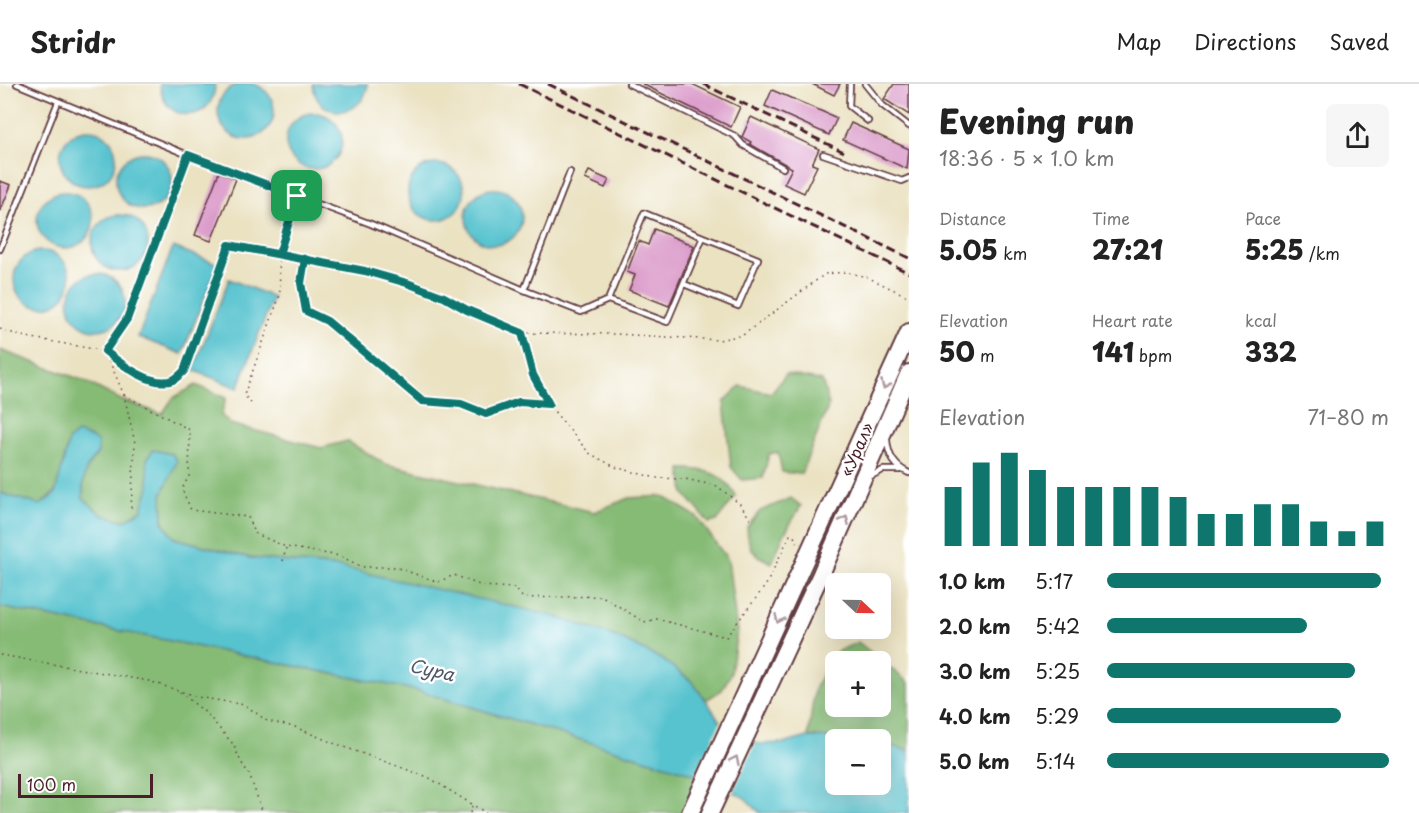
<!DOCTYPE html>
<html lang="en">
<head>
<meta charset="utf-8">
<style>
	:root { --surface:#fff; --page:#f6f6f6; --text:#222; --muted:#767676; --line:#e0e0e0; --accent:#0f766e }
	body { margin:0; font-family:"Playpen Sans",sans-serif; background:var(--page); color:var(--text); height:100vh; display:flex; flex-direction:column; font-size:22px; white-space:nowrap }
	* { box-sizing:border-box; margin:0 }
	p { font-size:20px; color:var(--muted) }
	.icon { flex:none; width:33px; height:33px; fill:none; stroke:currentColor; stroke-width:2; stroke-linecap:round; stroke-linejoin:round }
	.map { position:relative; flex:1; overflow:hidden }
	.sheet { display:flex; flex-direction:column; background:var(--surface); width:510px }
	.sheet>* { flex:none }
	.needle { width:39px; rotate:112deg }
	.buttons { position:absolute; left:825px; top:489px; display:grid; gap:12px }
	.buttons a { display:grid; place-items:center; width:66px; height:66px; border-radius:9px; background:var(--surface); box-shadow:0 6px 24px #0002; font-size:30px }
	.scale { position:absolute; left:18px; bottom:15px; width:135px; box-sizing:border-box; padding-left:6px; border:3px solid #4a1f2b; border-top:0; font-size:16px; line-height:21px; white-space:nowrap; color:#4a1f2b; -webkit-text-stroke:4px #fff; paint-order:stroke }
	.pin { position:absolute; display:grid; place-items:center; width:51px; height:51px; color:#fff; margin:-26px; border-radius:12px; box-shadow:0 3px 9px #0006 }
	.round { display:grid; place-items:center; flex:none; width:63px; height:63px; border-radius:9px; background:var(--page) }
	.headline { display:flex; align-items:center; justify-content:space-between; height:102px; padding:0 30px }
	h1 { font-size:33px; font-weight:800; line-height:45px }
	.figures { display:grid; grid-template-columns:repeat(3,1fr); gap:9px; height:102px; padding:6px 30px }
	.figures div { display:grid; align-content:center }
	.figures b { font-size:26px; font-weight:800 }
	.figures small { font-size:16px; font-weight:400 }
	.figures p { font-size:16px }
	.chart { height:168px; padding:12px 30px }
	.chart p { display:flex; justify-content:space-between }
	.chart svg { width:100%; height:108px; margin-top:6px; stroke:var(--accent); stroke-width:6 }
	ul { padding:0 30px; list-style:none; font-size:20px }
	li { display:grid; grid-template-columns:96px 72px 1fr; align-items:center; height:45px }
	li i { height:15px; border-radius:8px; background:var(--accent) }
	header { display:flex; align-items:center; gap:36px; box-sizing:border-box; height:84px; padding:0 30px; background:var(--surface); border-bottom:2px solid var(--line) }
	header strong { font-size:28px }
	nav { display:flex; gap:33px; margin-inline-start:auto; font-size:21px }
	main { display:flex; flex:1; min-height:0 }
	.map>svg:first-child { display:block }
</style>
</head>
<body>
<header>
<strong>Stridr</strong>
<nav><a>Map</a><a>Directions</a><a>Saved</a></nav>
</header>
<main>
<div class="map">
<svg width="909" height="729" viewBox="0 0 909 729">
	<rect width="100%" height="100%" fill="#fff"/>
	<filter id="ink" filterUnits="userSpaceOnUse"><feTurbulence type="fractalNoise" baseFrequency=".0167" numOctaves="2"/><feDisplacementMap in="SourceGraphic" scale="12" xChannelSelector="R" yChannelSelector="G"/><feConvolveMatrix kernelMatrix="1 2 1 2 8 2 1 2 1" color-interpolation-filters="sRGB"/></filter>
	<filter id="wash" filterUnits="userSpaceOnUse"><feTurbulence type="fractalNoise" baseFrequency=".008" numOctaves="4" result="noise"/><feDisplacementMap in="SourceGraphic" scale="24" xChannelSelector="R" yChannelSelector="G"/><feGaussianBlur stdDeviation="1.35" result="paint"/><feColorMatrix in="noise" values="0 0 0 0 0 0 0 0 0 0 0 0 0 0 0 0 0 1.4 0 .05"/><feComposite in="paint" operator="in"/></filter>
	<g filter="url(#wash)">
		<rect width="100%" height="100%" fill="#ebe2c2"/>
		<path fill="#86bb76" stroke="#686d50" stroke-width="1.5" fill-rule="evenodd" d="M0 266 82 296 121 316 162 330 173 314 196 301 226 314 221 331 230 340 321 364 347 357 385 380 594 428 629 414 663 412 697 433 728 476 737 548 731 589 722 606 706 616 691 597 663 576 617 553 339 483 250 474 174 454 163 439 162 410 176 377 172 370 153 366 147 375 149 403 142 426 125 437 102 431 83 414C82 395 84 384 98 369L40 421 0 409Z
			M786 290 822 297 829 321 801 390 782 388 778 368 769 370 763 394 742 396 731 383 724 318 740 302 771 309Z
			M681 385C707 385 723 389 736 412L717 437 709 439 684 409Z
			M791 414 801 422 783 452 772 479C751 470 748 464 747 443L760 427Z
			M0 523 415 606 705 693 686 729H0Z
			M858 558 909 599V667L881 659 880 656 808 653 815 603 836 568ZM836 578H880V622H836Z"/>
		<path fill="#56c3cf" stroke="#50717d" stroke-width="1.5" d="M218 27a28 28 0 1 1 56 0a28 28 0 1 1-56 0Z
			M160 0H215C215 40 162 41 160 0Z
			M313 0H368C363 36 315 36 313 0Z
			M286 57a28 28 0 1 1 56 0a28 28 0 1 1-56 0Z
			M60 74a28 28 0 1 1 56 0a28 28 0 1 1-56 0Z
			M116 97a28 28 0 1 1 56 0a28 28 0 1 1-56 0Z
			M408 108a28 28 0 1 1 56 0a28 28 0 1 1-56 0Z
			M466 133a28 28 0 1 1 56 0a28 28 0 1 1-56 0Z
			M37 136a28 28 0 1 1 56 0a28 28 0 1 1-56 0Z
			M92 159a28 28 0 1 1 56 0a28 28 0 1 1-56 0Z
			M173 163 218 180 182 270 138 253Z
			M14 195a28 28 0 1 1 56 0a28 28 0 1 1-56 0Z
			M69 218a28 28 0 1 1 56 0a28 28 0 1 1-56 0Z
			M229 195 273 213 238 304 193 286Z
			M77 349 92 354 98 359V369C84 383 82 394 83 414L102 431 125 437 142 426 149 403 147 375 153 366 172 370 177 377 162 410 163 439 174 454 250 474 339 483 550 531 617 553 663 576 691 597 706 616 726 647 759 660 786 659 808 653 863 655 836 656V700H880L881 659 909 667V729H760L745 714 705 693 415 606 0 523V409L40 421 55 410 69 356Z"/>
		<path fill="#ebe2c2" d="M722 635 728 645 757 656 732 710 695 693Z"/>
		<g id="blocks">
			<path fill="#db9ccb" d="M642 0H692L740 23 731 43Z
				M812 0H840L834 11Z
				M894 0H909V31L884 15Z
				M772 6 837 34 829 51 765 22Z
				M751 33 819 65 812 80 817 82 804 109 784 100 792 84 750 60 751 58 742 53Z
				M851 39 909 65 907 85 843 56Z
				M589 87 609 96 605 104 585 95Z
				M219 88 236 95 211 157 195 151Z
				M0 97 11 101 0 128Z
				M654 145 694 162 669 222 629 206 635 191 627 188 639 157 648 161Z"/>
		</g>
	</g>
	<g filter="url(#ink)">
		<use href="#blocks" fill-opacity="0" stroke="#623c42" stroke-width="1.5"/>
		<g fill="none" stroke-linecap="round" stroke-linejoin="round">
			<g stroke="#623c42" stroke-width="8">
				<path id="lane" d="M17 0 188 71 371 140 524 206 581 228 608 216 644 129 703 153 667 238 608 216
					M629 0 735 52 743 61 783 84
					M850 0 849 22 868 37
					M865 0 882 21 909 42
					M823 70 902 97 909 94
					M0 165 58 18
					M684 200 738 222 758 175 703 153
					M524 206 570 88
					M887 356C888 372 895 383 909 389
					M869 393 883 386H901"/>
			</g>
			<g stroke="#623c42" stroke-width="20">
				<path id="highway" d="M690 729 909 248
					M710 729 821 490 909 289"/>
			</g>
			<path stroke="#623c42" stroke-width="1.5" stroke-dasharray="1.5 4.5" stroke-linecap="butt" d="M305 177 301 199 306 227 327 237 422 317 461 320 486 330 519 318 548 320
				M0 245 21 252 105 267 124 282 154 296 164 297 175 295 184 287 229 161 365 187 407 199 444 212 467 226 522 249 533 291 548 320 589 369 615 383 656 394 685 395 717 402 740 420 751 436
				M522 249 616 250 719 256 743 251 825 190 845 188 867 193 909 213
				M124 311 190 346 189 392 182 405 191 426 248 433 254 449 286 463 340 472 362 483H395L438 498 454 491 482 502 515 504 523 514 602 512 644 538 657 535 726 553 766 501 790 451H793L798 459
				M251 319 244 311 280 211 279 170 295 119
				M131 424 135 359 124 311 105 267 127 235 186 78
				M283 477 286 464
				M0 571 149 597 198 613 245 621 267 637 295 643 333 659 428 693 486 729
				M180 608 206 629 233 660 241 678 249 690 263 729
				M470 729 472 722"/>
			<use href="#lane" stroke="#fff" stroke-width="4.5"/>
			<use href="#highway" stroke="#fff" stroke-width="16"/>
			<path stroke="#4a1f2b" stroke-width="3" stroke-dasharray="9 4.5" stroke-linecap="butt" d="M519 0 909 189
				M548 0 909 174
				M703 0 844 68"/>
		</g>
		<defs><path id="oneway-chevron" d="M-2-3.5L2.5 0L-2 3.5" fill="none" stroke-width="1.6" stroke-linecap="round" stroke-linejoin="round" transform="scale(1.5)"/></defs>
		<g stroke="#ae9aa0">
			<use href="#oneway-chevron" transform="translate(885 301) rotate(114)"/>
			<use href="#oneway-chevron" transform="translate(845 436) rotate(-66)"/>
			<use href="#oneway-chevron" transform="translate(779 535) rotate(115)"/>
			<use href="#oneway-chevron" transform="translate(735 676) rotate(-65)"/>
		</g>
	</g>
	<g fill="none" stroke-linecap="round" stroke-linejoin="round" filter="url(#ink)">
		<g stroke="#fff" stroke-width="12">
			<path id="route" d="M297 112 188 71 127 235 105 267C121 280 152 304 173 296 177 294 181 290 184 287L229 161 365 187 407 199 444 213 467 226 522 249 533 291 549 320 519 318 486 330 461 320 422 317 327 237 306 227 301 199 305 175 279 170 297 112"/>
		</g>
		<use href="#route" stroke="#0f766e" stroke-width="8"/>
	</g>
	<g text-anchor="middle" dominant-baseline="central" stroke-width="5" stroke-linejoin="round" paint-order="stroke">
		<g font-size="16" fill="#4a1f2b" stroke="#fff">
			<text transform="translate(856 365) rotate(-66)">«Урал»</text>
		</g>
		<g font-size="18" font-style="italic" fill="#4e5864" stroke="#fff">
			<text transform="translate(432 585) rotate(13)">Сура</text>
		</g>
	</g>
</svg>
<div class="buttons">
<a><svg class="needle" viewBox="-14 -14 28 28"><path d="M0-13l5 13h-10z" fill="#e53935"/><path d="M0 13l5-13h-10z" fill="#767676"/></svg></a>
<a>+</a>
<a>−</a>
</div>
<div class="scale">100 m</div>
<div class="pin" style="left:297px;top:112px;background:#1e9e55"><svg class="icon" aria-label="arrive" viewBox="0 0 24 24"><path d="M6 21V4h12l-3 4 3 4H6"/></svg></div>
</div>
<section class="sheet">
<div class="headline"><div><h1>Evening run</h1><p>18:36 · 5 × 1.0 km</p></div><a class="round"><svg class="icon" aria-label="share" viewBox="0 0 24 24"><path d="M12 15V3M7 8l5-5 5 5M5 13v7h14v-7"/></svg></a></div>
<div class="figures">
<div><p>Distance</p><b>5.05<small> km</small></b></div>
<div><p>Time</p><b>27:21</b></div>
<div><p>Pace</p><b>5:25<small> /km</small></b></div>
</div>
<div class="figures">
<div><p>Elevation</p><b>50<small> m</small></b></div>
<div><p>Heart rate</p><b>141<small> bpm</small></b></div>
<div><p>kcal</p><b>332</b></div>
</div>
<div class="chart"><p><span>Elevation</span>71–80 m</p>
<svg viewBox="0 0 160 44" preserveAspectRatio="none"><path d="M5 44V20M15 44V10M25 44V6M35 44V13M45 44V20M55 44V20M65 44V20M75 44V20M85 44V24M95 44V31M105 44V31M115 44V27M125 44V27M135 44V34M145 44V38M155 44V34"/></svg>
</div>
<ul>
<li><b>1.0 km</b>5:17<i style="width:97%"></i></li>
<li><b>2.0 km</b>5:42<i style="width:71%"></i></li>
<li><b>3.0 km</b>5:25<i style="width:88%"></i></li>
<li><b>4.0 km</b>5:29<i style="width:83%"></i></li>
<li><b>5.0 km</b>5:14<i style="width:100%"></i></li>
</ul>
</section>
</main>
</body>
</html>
